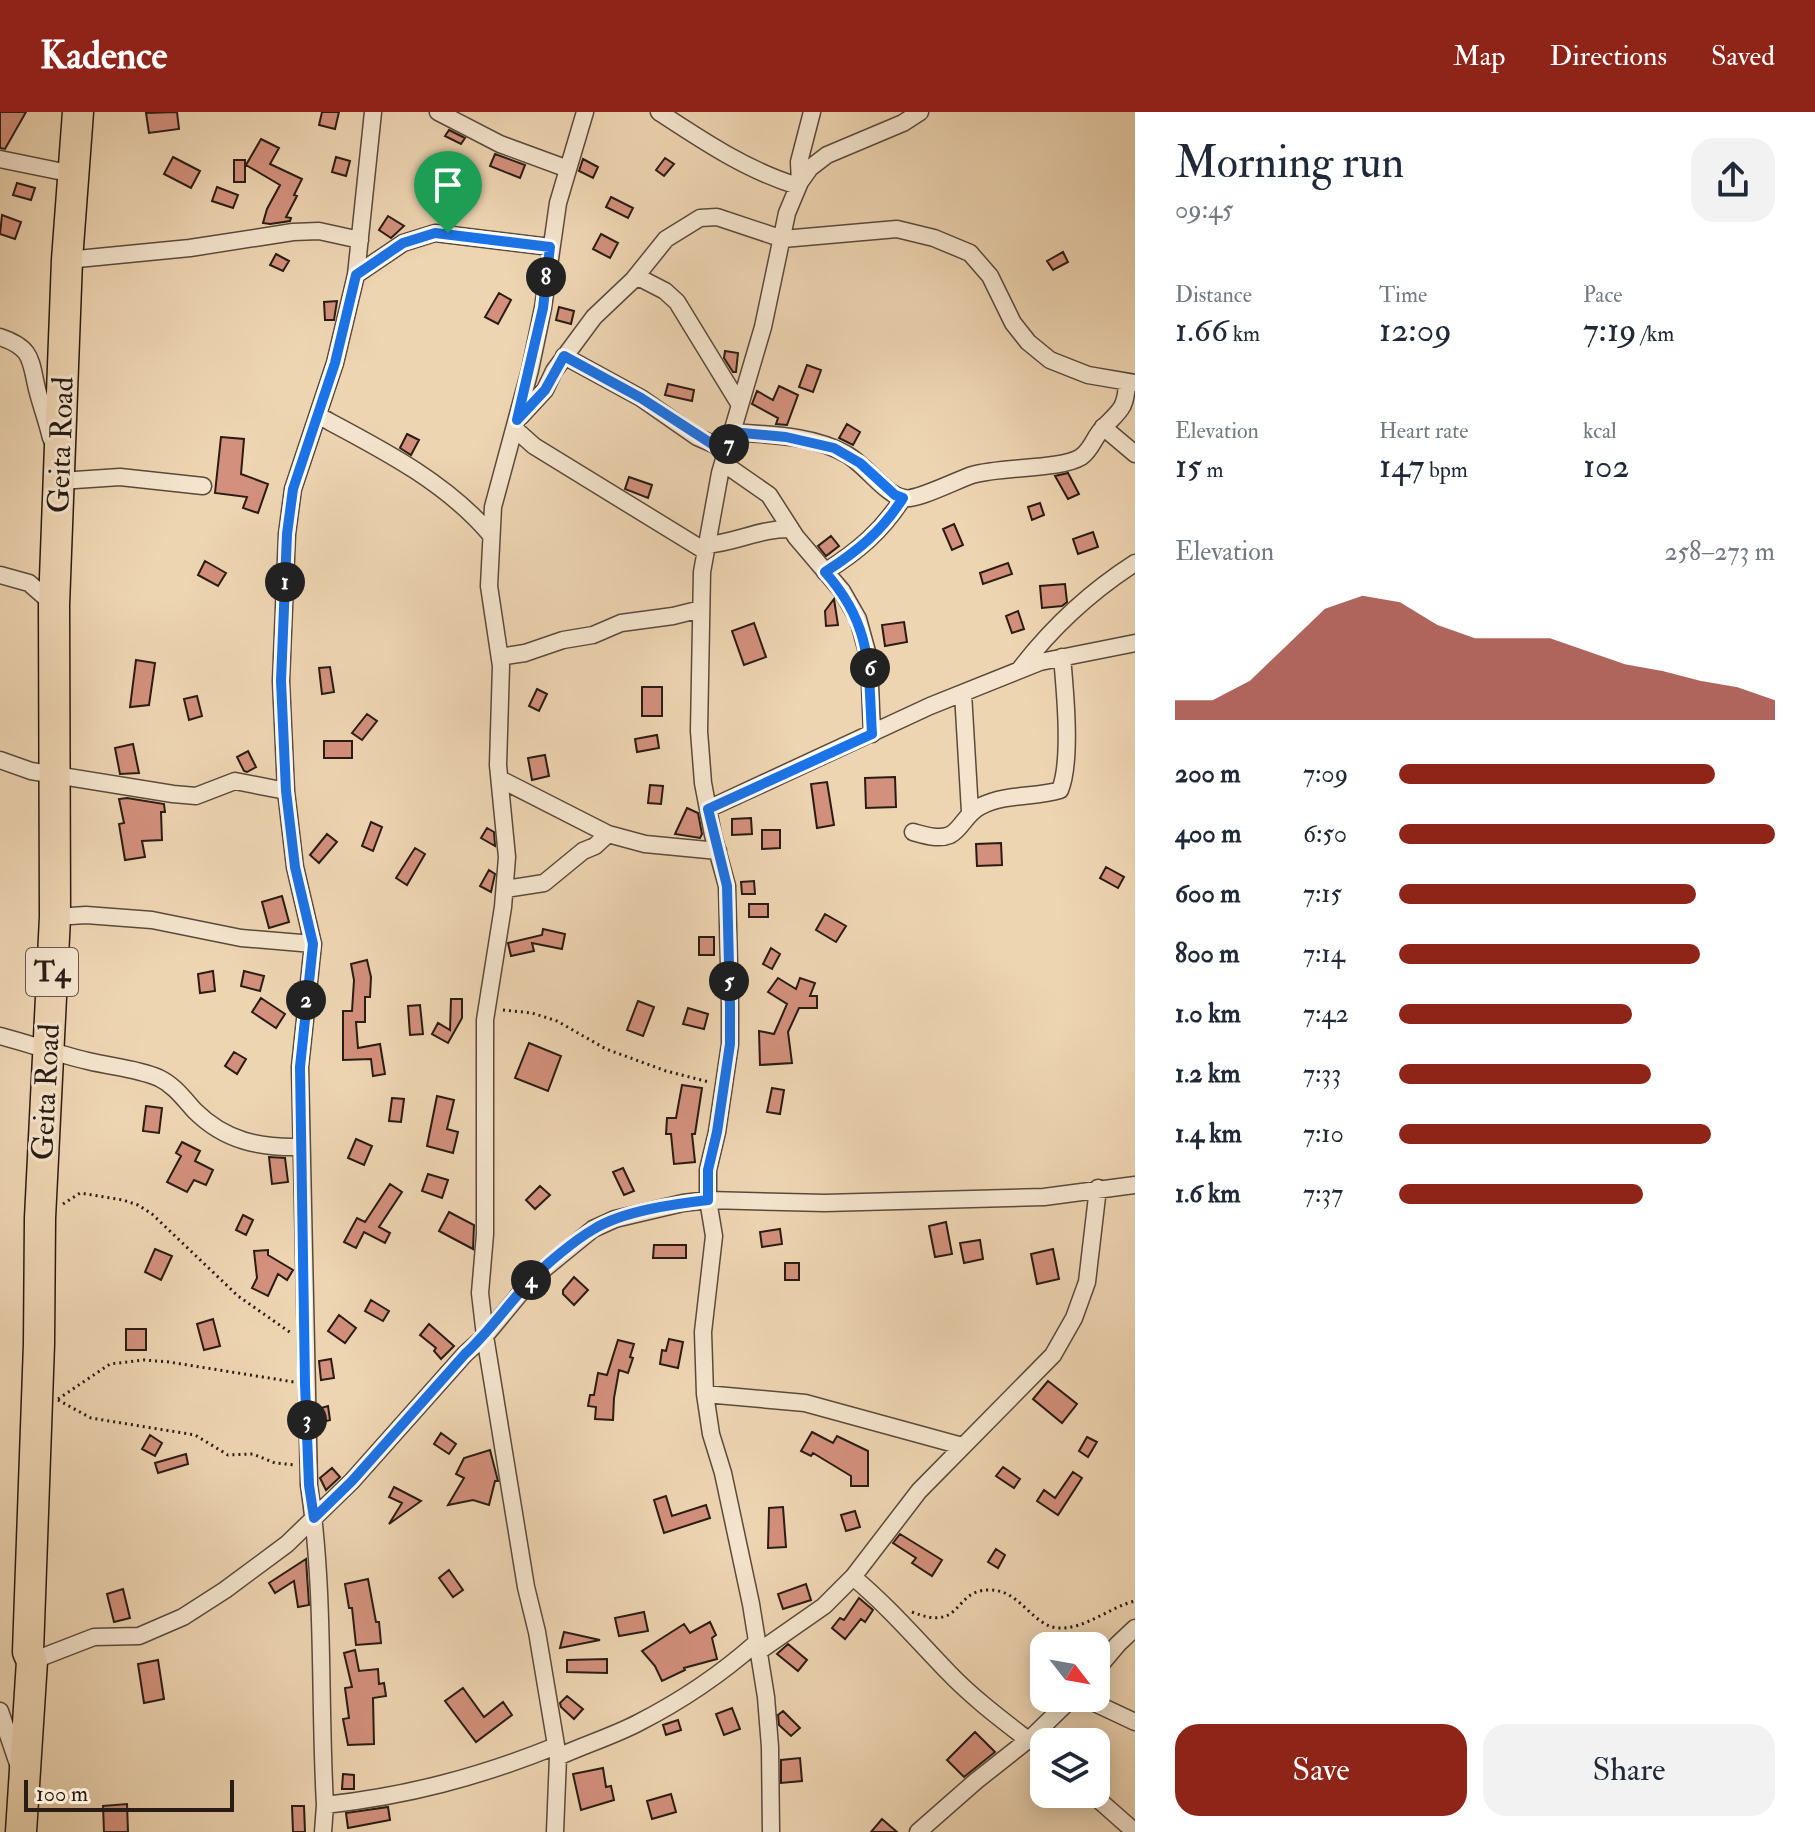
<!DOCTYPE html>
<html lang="en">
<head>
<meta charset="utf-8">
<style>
	:root { --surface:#fff; --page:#f2f2f3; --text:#1f2937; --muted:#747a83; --accent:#8f2418 }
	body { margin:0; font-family:"IM FELL Double Pica",serif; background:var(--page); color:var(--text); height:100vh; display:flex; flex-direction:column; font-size:30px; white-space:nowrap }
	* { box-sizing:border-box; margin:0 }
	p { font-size:26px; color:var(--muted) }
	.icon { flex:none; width:44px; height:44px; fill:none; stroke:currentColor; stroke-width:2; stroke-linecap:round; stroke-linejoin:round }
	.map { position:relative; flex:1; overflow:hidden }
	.panel { display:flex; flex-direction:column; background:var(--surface); width:680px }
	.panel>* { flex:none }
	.needle { width:52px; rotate:121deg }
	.tools { position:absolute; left:1030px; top:1520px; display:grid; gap:16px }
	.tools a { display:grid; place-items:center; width:80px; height:80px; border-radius:16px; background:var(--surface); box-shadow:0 4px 20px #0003; font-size:40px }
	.scale { position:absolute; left:24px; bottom:20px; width:210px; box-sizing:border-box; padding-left:8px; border:4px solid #291c14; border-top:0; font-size:22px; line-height:28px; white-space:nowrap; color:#291c14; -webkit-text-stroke:6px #f4e4cd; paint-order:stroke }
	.pin { position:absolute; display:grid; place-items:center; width:68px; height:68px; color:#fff; margin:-82px -34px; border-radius:50% 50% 50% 0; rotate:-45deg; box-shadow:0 0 8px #0007 }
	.pin .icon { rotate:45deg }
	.km { position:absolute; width:40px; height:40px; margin:-20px; border-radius:50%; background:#222; color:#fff; font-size:22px; line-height:40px; text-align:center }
	.round { display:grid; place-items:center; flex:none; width:84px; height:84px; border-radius:24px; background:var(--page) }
	.summary { display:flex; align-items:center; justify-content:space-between; height:136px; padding:0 40px }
	h1 { font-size:44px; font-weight:600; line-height:60px }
	.metrics { display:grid; grid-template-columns:repeat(3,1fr); gap:12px; height:136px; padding:8px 40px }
	.metrics div { display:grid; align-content:center }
	.metrics b { font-size:34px; font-weight:600 }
	.metrics small { font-size:22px; font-weight:400 }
	.metrics p { font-size:22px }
	.chart { height:224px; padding:16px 40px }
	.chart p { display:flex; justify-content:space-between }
	.chart svg { width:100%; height:144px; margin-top:8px; fill:var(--accent); opacity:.7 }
	.cta { display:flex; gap:16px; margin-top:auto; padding:16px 40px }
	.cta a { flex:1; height:92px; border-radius:24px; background:var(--accent); color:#fff; font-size:32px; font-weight:600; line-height:92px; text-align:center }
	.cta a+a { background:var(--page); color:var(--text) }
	ul { padding:0 40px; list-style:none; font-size:26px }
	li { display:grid; grid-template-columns:128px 96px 1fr; align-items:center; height:60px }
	li i { height:20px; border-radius:10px; background:var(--accent) }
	header { display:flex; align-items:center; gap:48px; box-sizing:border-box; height:112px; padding:0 40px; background:var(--accent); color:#fff }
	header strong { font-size:38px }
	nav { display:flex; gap:44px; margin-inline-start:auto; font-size:28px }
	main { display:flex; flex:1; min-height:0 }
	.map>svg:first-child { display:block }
</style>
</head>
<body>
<header>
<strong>Kadence</strong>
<nav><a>Map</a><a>Directions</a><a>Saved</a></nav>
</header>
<main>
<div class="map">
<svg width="1135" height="1720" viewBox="0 0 1135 1720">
	<rect width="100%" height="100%" fill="#eed5b2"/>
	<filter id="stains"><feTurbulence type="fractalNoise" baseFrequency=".0025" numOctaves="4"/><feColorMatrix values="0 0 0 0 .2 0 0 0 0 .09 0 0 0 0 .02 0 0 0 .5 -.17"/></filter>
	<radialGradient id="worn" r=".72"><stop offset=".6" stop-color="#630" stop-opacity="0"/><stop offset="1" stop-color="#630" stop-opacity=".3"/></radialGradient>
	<path fill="#d3907c" stroke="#291c14" stroke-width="2" d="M0 0H26L5 37 0 36Z
		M177 0 179 17 149 21 146 1Z
		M322 0H339L335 17 319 13Z
		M449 18 465 26 461 32 445 24Z
		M261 27 279 36 270 52 302 67 294 83 297 84 286 105 291 106 290 109 270 112 263 111 267 97 280 73 246 53Z
		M495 42 525 53 520 66 490 54Z
		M173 45 200 59 191 76 164 62Z
		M336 45 350 49 346 64 332 60Z
		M665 46 674 52 664 64 656 58Z
		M583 47 598 55 593 66 579 59Z
		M234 48H245V70H234Z
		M443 63 459 69 454 84 437 78Z
		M17 71 35 76 31 88 13 83Z
		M217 75 238 83 233 96 212 89Z
		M611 85 633 96 628 106 606 95Z
		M2 103 21 110 15 127 0 122Z
		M388 104 404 114 391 126 379 118Z
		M601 122 618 131 610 146 593 137Z
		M1063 140 1068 150 1053 158 1047 149Z
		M276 142 289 149 283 159 270 153Z
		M499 181 511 188 498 212 485 205Z
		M337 189 334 208H325L324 190Z
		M559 195 574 199 571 212 556 208Z
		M725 239 738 241 736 260H733L724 246Z
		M807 253 821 258 813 280 799 275Z
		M668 272 694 278 692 289 665 283Z
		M779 274 798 283 787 313 776 312 778 306 752 292 757 279 773 288Z
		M847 312 860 320 853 333 839 326Z
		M407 322 419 328 411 343 400 336Z
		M221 325 244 327 241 362 268 372 258 401 243 396 247 385 215 381Z
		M1068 361 1079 382 1068 387 1055 364Z
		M629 365 652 373 648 386 625 377Z
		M1040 391 1044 403 1032 408 1028 395Z
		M954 412 963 433 952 438 943 417Z
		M1093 420 1098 435 1078 442 1073 427Z
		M831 424 839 434 826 444 818 434Z
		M205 449 226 461 218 474 198 463Z
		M1008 451 1012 462 983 472 980 461Z
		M1065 472 1067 490 1062 494 1042 496 1040 474Z
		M834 487 838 513 826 514 825 499Z
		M1018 499 1024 517 1012 521 1006 504Z
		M904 510 907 530 885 534 882 513Z
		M754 511 766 545 744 553 732 519Z
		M136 548 155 551 149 593 130 595Z
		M330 555 334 580 322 582 319 556Z
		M642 575H662V604H642Z
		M537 577 547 582 539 599 529 594Z
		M197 584 202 604 189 608 184 587Z
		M367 602 377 609 362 628 352 621Z
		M657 623 659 636 637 640 635 627Z
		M324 629H352V646H324Z
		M133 632 139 661 120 662 115 636Z
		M248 639 256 655 247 660 244 659 237 645Z
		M545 643 549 664 532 668 528 646Z
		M895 665 896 695 866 696 865 666Z
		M827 670 834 713 817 716 811 672Z
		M650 673 663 674 661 692 648 691Z
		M127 686 164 692 165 700H161L162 728 142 729 145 745 125 748 119 712 124 711 119 687Z
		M687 696 698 701 702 722 700 726 675 722Z
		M751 706 752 722 732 723V707Z
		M371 710 382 715 373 739 362 734Z
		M487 716 494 720 495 734 481 726Z
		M762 718H780V736L762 737Z
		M327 722 337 730 319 751 310 743Z
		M1001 731 1002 753 977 754 976 732Z
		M415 736 425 742 407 773 396 766Z
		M1106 755 1124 765 1118 776 1100 766Z
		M489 758 495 762 491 780 480 774Z
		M754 769 755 782H742L741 770Z
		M282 784 289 810 269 816 262 790Z
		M749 792H768V805H749Z
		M825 802 846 814 836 830 816 818Z
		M543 817 565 822 562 837 532 831 534 839 511 844 508 831 542 823Z
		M699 825H714V843H699Z
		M771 836 780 842 772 857 763 852Z
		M367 848 371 865 370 885H365V910H356L358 936 380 932 385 962 373 964 371 947 343 948V899H352L354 868 351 852Z
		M213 859 215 879 200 881 198 862Z
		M244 859 264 864 260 879 241 874Z
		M778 866 796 877 800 866 815 871 810 884H817V896H799L788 920 792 951 760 953 759 919 774 922 787 892 768 880Z
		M261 886 285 902 276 916 252 900Z
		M451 887H462V906L448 931 432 922 438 911 450 918Z
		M638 889 654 895 643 924 627 918Z
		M420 893 423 922 410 923 408 894Z
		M688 896 708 902 704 917 683 912Z
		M529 931 561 944 548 979 515 966Z
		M234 940 246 947 237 962 225 954Z
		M682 973 702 976 695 1022H692L695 1050 674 1052 671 1022H666L667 1006H676Z
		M772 976 784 978 780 1002 767 1000Z
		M437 984 454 988 447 1017 458 1020 453 1041 427 1034Z
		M392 986 404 987 401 1010 389 1009Z
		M146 994 162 996 159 1021 143 1019Z
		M356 1027 372 1034 364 1053 348 1046Z
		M182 1030 200 1039 195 1049 213 1058 206 1073 194 1068 187 1080 167 1070 181 1044 176 1041Z
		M269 1045 285 1046 288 1070 272 1072Z
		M623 1056 634 1079 624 1083 613 1060Z
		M428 1062 448 1068 442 1086 422 1079Z
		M390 1072 402 1080 379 1115 390 1121 385 1131 364 1120 356 1136 344 1130 357 1106 365 1110Z
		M540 1074 550 1083 535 1097 526 1088Z
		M449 1100 474 1113 473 1137 439 1119Z
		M243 1103 253 1108 246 1123 236 1118Z
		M946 1110 952 1142 935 1145 929 1114Z
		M780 1117 782 1132 762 1135 760 1120Z
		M980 1128 983 1147 964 1151 960 1131Z
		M654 1133H686V1146H653Z
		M155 1137 172 1144 161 1168 145 1160Z
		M1053 1137 1059 1167 1037 1172 1031 1142Z
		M268 1138V1143L293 1158 287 1168 278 1162 268 1184 252 1176 257 1166 254 1139Z
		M785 1151H799V1168H785Z
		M574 1165 588 1178 574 1193 563 1182V1178Z
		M371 1188 389 1199 383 1209 365 1199Z
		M339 1203 356 1216 345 1231 328 1219Z
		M213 1207 220 1234 204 1238 197 1212Z
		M429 1212 454 1234 441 1247 434 1239 436 1236 420 1223Z
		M126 1217H146V1238H126Z
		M669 1227 683 1230 678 1256 660 1252 662 1238 666 1239Z
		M618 1228 634 1232 630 1245 633 1246 628 1261 619 1258 614 1286 613 1308 595 1307 596 1295 588 1294 590 1283H594L598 1261 607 1263Z
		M331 1247 334 1266 321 1268 319 1249Z
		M1048 1269 1077 1292 1062 1311 1033 1287Z
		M328 1294 330 1308 320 1311 318 1297Z
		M812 1320 833 1331 837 1324 868 1339V1374H851V1364L813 1341 811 1344 801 1339Z
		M441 1321 456 1332 449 1342 434 1332Z
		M150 1323 162 1331 155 1344 142 1337Z
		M1087 1325 1097 1330 1088 1345 1079 1339Z
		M490 1338 498 1369H495L489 1393 473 1388 448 1393 464 1366 456 1362 464 1346Z
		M186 1342 188 1352 158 1361 155 1351Z
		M1003 1355 1020 1367 1014 1376 996 1364Z
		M332 1356 340 1365 326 1378 320 1366Z
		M1073 1360 1082 1366 1058 1403 1037 1389 1044 1378 1055 1386Z
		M394 1375 421 1389 389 1412 402 1391 389 1385Z
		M666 1384 672 1404 706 1393 710 1406 664 1421 654 1388Z
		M783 1395 786 1435 768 1436 769 1396Z
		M855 1399 860 1415 846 1419 841 1403Z
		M900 1422 942 1448 932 1464 912 1451 916 1446 893 1431Z
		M996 1437 1005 1443 998 1456 988 1450Z
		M306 1447 309 1493 298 1495 294 1469 275 1481 269 1471Z
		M449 1458 463 1478 453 1485 439 1466Z
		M368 1467 376 1510H379L381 1531 356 1533 352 1496H349L345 1472Z
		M806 1472 811 1488 783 1497 778 1482Z
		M123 1477 130 1506 114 1510 107 1482Z
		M859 1486 873 1498 865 1510 861 1507 845 1527 832 1516 840 1506 844 1508Z
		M644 1500 648 1519 619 1524 615 1506Z
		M710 1510 716 1523 712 1526 717 1547 684 1556 685 1558 662 1569 655 1554 642 1539 684 1512 690 1521Z
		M564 1520 600 1528 560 1536Z
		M788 1532 807 1548 798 1559 777 1542Z
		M355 1538 359 1559 378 1557 379 1572 384 1571 386 1584 373 1586 374 1632 348 1633 343 1607 349 1606 345 1576 352 1575 344 1541Z
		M607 1547V1561L567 1560V1548Z
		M158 1548 164 1587 144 1591 138 1552Z
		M463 1576 484 1605 503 1590 512 1603 476 1630 445 1589Z
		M567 1584 583 1597 574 1607 561 1595 560 1591Z
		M732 1596 740 1617 724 1623 716 1602Z
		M783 1599 800 1616 791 1624 779 1613 778 1603Z
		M678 1608 681 1618 666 1623 663 1613Z
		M975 1620 995 1640 964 1665 947 1648Z
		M800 1646 802 1669 781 1671V1648Z
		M603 1656 606 1675 611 1674 614 1688 581 1698 573 1662Z
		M343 1662 354 1663V1677H342Z
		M671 1682 676 1700 652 1707 647 1689Z
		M127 1692 128 1720H104L103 1694Z
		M292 1694H304L305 1720H293Z
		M388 1695 390 1708 348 1716 346 1701Z
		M882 1707 897 1720H871Z"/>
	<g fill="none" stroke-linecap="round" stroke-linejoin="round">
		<g stroke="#5a4a3c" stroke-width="19">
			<path id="street" d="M438 0 500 32 568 57
				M659 0C703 29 748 59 798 74
				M0 47 73 62
				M800 70 799 50 812 0
				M67 148 190 136 293 120 319 119 360 128
				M356 163 403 131 435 121 550 135
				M636 164 665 179 677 190 740 293
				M0 225C33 236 30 248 37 277 41 293 47 309 51 326
				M564 244 641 286 697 325 727 338
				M319 304C379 336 445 369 490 422
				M520 305 545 278 554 259 594 205 633 168 666 127 700 106 717 105 783 127 897 117 934 126 970 141 990 164 1013 211 1028 230 1050 248 1088 263 1135 271
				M1103 315 1135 342
				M515 317 534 334 705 439
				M732 320C770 323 813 323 846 342 865 352 885 383 904 386 916 389 957 368 972 363 1001 354 1060 358 1081 345 1092 337 1094 325 1103 316 1120 298 1126 297 1127 270
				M723 351 769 383 796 425 842 479 858 507 869 547 872 622
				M60 369 120 365 203 374
				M706 433C735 431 761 416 791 417
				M825 460C858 439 882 419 903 386
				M0 463 29 471 53 492
				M500 545 525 541 563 528 593 523 621 511 673 504 701 497
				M1020 557C1053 514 1090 480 1135 451
				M963 581 970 700
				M0 648 31 659 173 682 196 684 235 669 286 679
				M500 667 608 722 645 732 718 739
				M708 697 930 594 1040 550 1135 531
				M913 720C924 723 938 728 950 723 961 718 966 701 981 694 1007 681 1035 686 1060 678 1072 649 1065 578 1062 545
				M505 777 544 771 583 739 595 734 608 722
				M55 805 86 803 152 808 241 826 313 832
				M0 924C30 932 58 942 88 949 112 955 136 956 159 966 174 973 184 987 195 999 225 1029 260 1036 301 1035
				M705 1282 805 1291 962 1334
				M853 1465C888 1494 917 1528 949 1561 973 1586 1001 1607 1028 1628
				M758 1540 824 1494 853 1465 919 1379 1053 1243 1074 1206 1087 1170 1098 1076
				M32 1549 94 1525 139 1524 183 1505 225 1478 287 1432 352 1369 465 1242 485 1224 533 1166 593 1117 615 1107 683 1091 708 1088 825 1091 1044 1085 1135 1073
				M1096 1558 1118 1532 1135 1516
				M1084 1586 1135 1610
				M0 1599 18 1652
				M1033 1624 1044 1637
				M558 1645C584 1633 613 1624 638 1611 681 1589 720 1563 756 1531
				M1092 1682 1135 1720
				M325 1693C407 1684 479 1665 556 1634
				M323 1720 325 1693C319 1586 325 1479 309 1373L300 955 313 832 295 755 286 679 281 569 287 422 293 377 335 251 356 163 373 0
				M555 1720 558 1645 537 1520 526 1475 485 1224 480 1181 485 1122V908L503 795 507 745 498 653 501 554 489 474 493 395 530 258 543 196 558 91 585 0
				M771 1720 770 1635 766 1585 751 1492 723 1361 711 1322 705 1282 703 1220 714 1124 708 1088V1058L717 1020 730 932V893L727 774 713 723 703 671 699 619 702 460 720 361 763 215 787 101 800 70 810 56 827 43 903 11 920 0
				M918 1720 976 1669 1033 1624 1072 1586"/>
		</g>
		<g stroke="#291c14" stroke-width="33">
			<path id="highway" d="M21 1720 32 1549 28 1540 39 1232 40 1106 55 805 54 493 67 148 78 0"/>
		</g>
		<path stroke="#291c14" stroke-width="3" stroke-dasharray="2 4" stroke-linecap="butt" d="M503 898 532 901 557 909 606 937 666 959 709 970
			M63 1092 80 1081 123 1088 138 1093 152 1102 238 1184 291 1221
			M58 1287 110 1252 144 1248 169 1250 294 1270
			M58 1288 91 1306 195 1323 228 1343 253 1342 275 1351 296 1353
			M912 1500C964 1521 952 1478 989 1478 1020 1477 1032 1514 1058 1516 1084 1518 1110 1495 1135 1489"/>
		<use href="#street" stroke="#f4e4cd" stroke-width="16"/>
		<use href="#highway" stroke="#eed5b2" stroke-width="30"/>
	</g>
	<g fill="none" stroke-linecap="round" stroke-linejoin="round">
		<g stroke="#fff" stroke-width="16">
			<path id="route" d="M435 121 550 135 543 196 517 308 545 278 564 244 641 286 715 334 727 338 732 320 786 325 834 336 860 351 895 383 903 386C882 419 858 439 825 460 873 514 868 555 872 622L708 697 727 774 730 893V932L717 1020 708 1058V1088C674 1092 623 1099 594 1117 575 1128 546 1152 531 1168 508 1192 490 1219 465 1242L352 1369 314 1406 309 1373 305 1272 300 955 313 832 295 755 286 679 281 569 287 422 293 377 335 251 356 163 403 131Z"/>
		</g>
		<use href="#route" stroke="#1a73e8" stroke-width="10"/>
	</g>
	<g text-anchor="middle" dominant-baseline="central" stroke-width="6" stroke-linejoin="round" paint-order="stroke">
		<rect fill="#f4e4cd" stroke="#66584c" stroke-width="2" x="26" y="836" width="52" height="48" rx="6"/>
		<g font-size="28" font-weight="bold" fill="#291c14">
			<text x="52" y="860">T4</text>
		</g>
		<g font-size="30" fill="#291c14" stroke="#f4e4cd">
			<text transform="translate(61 333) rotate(-88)">Geita Road</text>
			<text transform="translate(46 980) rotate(-87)">Geita Road</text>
		</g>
	</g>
	<rect width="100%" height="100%" filter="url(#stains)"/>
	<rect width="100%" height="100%" fill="url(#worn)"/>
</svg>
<div class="tools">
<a><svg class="needle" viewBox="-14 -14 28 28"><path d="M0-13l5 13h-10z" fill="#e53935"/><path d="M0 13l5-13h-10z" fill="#747a83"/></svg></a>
<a><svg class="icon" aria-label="layers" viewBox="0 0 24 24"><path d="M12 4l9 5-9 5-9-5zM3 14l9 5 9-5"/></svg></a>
</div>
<div class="scale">100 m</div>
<div class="pin" style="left:448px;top:121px;background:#1e9e55"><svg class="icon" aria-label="arrive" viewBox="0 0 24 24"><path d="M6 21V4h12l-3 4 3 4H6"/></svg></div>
<b class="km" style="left:285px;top:470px">1</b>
<b class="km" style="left:306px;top:888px">2</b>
<b class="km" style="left:307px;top:1308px">3</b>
<b class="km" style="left:531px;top:1168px">4</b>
<b class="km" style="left:729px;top:869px">5</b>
<b class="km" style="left:870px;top:556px">6</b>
<b class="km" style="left:729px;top:332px">7</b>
<b class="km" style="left:546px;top:165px">8</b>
</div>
<section class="panel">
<div class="summary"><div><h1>Morning run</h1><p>09:45</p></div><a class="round"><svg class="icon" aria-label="share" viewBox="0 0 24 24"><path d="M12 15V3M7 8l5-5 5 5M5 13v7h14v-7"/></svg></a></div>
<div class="metrics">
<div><p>Distance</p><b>1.66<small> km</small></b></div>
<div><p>Time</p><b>12:09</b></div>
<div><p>Pace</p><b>7:19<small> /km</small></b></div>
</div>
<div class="metrics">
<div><p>Elevation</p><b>15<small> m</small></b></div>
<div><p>Heart rate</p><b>147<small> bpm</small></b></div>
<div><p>kcal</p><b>102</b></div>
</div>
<div class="chart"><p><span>Elevation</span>258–273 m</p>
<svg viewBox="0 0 160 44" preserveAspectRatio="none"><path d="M0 44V38L10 38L20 32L30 21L40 10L50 6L60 8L70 15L80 19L90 19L100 19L110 23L120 27L130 29L140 32L150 34L160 38V44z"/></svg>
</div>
<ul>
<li><b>200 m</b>7:09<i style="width:84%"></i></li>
<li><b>400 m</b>6:50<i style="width:100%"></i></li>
<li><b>600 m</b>7:15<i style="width:79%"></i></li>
<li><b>800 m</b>7:14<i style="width:80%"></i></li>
<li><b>1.0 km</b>7:42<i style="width:62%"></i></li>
<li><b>1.2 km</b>7:33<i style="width:67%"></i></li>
<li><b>1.4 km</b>7:10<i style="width:83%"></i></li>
<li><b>1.6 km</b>7:37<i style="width:65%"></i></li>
</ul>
<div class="cta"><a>Save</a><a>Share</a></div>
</section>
</main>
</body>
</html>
